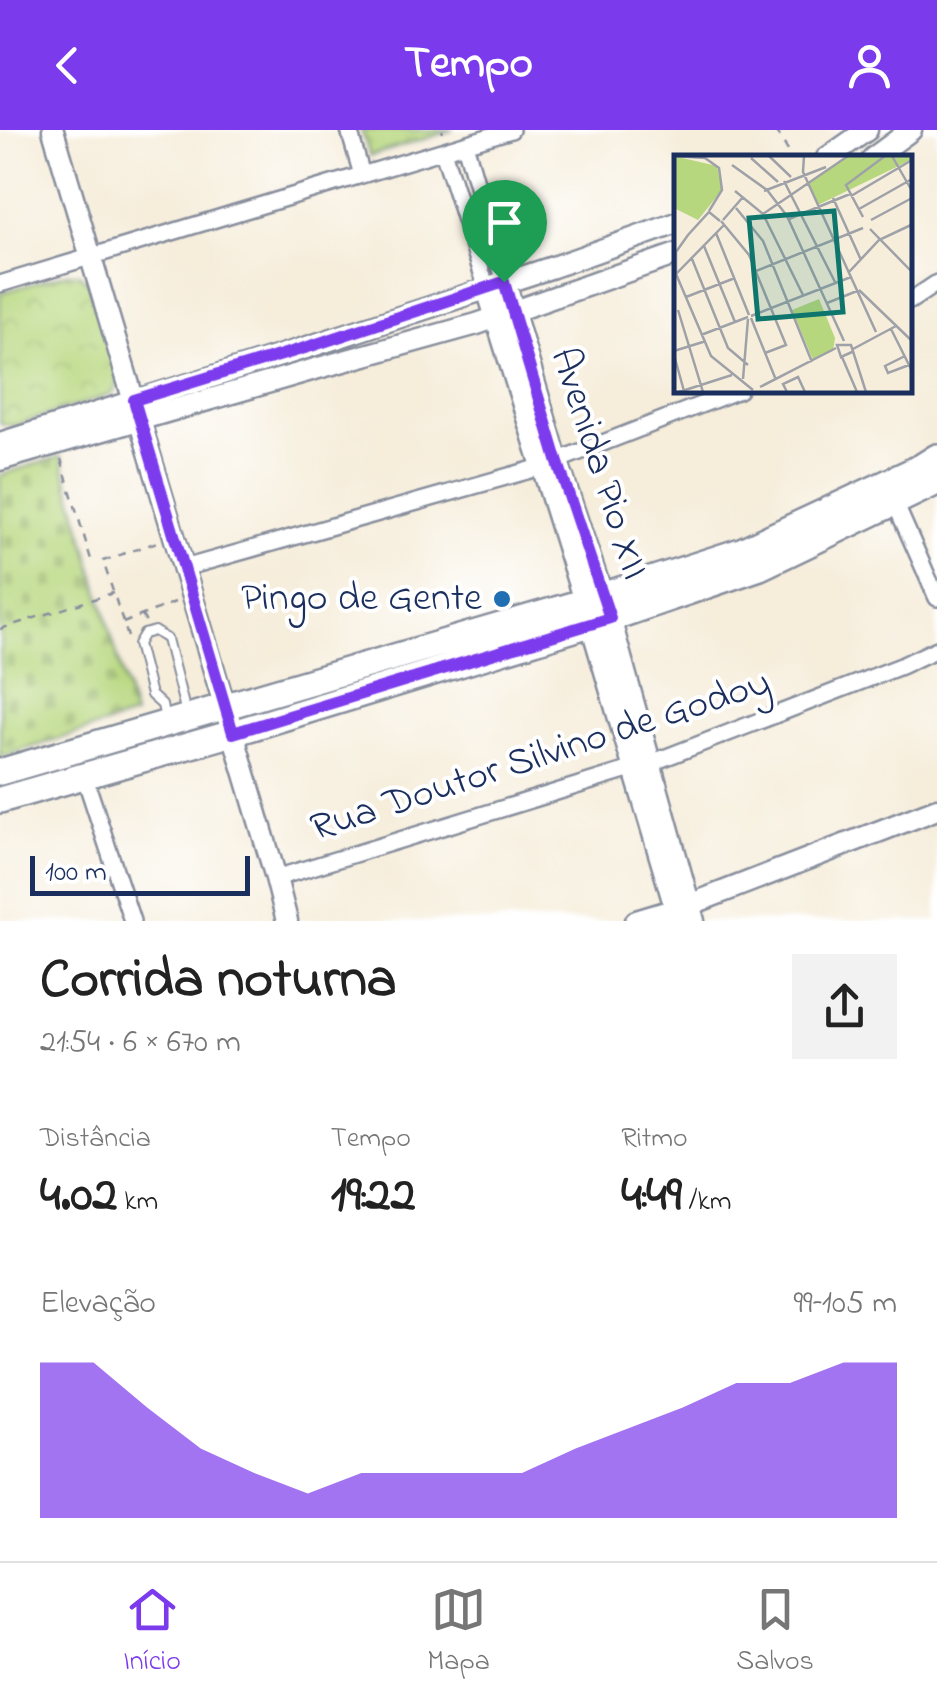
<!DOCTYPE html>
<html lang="pt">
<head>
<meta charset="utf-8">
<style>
	:root { --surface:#fff; --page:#f2f2f2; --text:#222; --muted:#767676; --line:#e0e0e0; --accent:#7c3aed }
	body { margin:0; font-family:"Indie Flower",sans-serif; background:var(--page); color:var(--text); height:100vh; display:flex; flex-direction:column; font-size:38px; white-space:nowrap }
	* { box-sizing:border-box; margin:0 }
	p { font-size:32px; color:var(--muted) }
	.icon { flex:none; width:55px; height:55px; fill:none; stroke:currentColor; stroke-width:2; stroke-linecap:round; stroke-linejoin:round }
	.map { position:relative; height:791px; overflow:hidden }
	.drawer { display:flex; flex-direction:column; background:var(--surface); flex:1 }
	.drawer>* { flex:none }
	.scale { position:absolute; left:30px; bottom:25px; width:220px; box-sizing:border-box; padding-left:10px; border:5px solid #1b2f5e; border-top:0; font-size:28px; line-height:35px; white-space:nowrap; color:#1b2f5e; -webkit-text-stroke:8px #fff; paint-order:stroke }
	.pin { position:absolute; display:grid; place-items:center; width:85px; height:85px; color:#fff; margin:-102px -42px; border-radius:50% 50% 50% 0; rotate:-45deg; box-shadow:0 0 10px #0007 }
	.pin .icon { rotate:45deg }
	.round { display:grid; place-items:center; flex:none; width:105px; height:105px; border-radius:0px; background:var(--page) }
	.summary { display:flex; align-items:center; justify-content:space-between; height:170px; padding:0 40px }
	h1 { font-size:55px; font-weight:800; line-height:75px }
	.stats { display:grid; grid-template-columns:repeat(3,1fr); gap:15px; height:170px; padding:10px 40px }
	.stats div { display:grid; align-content:center }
	.stats b { font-size:50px; font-weight:800 }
	.stats small { font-size:28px; font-weight:400 }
	.stats p { font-size:28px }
	.chart { height:280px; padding:20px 40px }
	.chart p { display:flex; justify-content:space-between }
	.chart svg { width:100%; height:180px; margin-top:10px; fill:var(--accent); opacity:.7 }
	header { display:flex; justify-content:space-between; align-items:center; height:130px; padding:0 40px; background:var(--accent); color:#fff; font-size:45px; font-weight:800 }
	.menu { display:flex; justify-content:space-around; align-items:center; height:140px; border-top:2px solid var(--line); background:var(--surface); font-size:28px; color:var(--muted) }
	.menu a { display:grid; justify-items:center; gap:5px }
	.menu .active { color:var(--accent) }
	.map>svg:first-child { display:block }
</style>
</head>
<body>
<header><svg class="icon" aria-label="back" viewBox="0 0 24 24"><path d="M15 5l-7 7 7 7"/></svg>Tempo<svg class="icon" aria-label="person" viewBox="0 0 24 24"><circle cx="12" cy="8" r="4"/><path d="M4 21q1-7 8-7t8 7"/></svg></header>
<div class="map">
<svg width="937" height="791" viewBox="0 0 937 791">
	<defs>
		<pattern id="cemetery-stones" width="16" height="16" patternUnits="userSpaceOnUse" patternTransform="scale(2.5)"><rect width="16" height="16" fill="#b7d77e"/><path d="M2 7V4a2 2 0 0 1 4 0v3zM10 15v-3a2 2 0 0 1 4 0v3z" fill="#9db96f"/></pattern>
		<pattern id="park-crowns" width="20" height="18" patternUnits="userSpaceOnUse" patternTransform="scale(2.5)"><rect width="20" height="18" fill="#b7d77e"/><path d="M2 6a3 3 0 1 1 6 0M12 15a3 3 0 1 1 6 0" fill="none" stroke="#9db96f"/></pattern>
	</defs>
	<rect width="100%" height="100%" fill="#fff"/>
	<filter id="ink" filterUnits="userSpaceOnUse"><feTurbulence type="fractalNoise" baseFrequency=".01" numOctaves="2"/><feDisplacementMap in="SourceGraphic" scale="20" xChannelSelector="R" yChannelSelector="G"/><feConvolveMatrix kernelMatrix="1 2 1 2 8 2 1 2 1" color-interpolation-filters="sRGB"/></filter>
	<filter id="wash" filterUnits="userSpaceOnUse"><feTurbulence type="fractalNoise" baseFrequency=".0048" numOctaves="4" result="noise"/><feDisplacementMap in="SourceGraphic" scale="40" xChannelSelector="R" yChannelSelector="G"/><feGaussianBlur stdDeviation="2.25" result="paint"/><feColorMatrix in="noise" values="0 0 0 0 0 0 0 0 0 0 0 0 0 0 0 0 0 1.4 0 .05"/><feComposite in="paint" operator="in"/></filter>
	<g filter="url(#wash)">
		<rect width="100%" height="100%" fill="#f6edda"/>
		<path fill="url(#cemetery-stones)" stroke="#69836e" stroke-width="2.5" d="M61 326 134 586 0 627V345Z"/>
		<path fill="url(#park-crowns)" stroke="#69836e" stroke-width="2.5" d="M361 0H453L370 26Z
			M67 143 79 144 89 153 119 249 114 262 107 266 13 296 0 293V163Z"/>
	</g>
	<g filter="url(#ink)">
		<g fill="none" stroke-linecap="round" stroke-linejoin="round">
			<g stroke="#888e9c" stroke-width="12">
				<path id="service" d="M165 589 162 575 151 565 138 514 144 504 155 501 167 509 186 583"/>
			</g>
			<g stroke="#888e9c" stroke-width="20">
				<path id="minor" d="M349 0 362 45
					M465 14 505 152
					M443 21 487 159
					M0 154 511 0
					M910 171 937 153
					M895 373 937 468
					M184 438 541 337 739 260
					M84 645 132 791
					M276 748 651 633 901 536 937 519"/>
			</g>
			<g stroke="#888e9c" stroke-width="25">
				<path id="tertiary" d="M53 0 276 748 287 791
					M827 28 867 0
					M873 28 911 0
					M505 152 557 330 610 488 694 791
					M487 159 588 484 679 791
					M0 313 308 217 553 137 677 93
					M0 330 315 239 477 194 677 124
					M636 791 689 775 937 679"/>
			</g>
			<g stroke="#888e9c" stroke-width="30">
				<path id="primary" d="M0 642 583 472 741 421 921 337 937 327
					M0 670 233 603 623 484 760 437 937 352"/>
			</g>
			<path stroke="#888e9c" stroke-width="2.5" stroke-dasharray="8 8" stroke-linecap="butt" d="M442 0 443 3
				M776 0 792 28
				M61 329 92 433
				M142 485 146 493
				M123 493 175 472
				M0 499 113 463
				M128 507 103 431 157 412"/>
			<use href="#service" stroke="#fff" stroke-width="8"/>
			<use href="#minor" stroke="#fff" stroke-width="15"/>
			<use href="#tertiary" stroke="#fff" stroke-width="20"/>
			<use href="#primary" stroke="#fff" stroke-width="25"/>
		</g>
	</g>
	<g fill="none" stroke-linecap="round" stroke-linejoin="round" filter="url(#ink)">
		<g stroke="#fff" stroke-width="20">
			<path id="route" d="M504 152 557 330 610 488 233 603 134 270 308 217Z"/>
		</g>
		<use href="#route" stroke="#7c3aed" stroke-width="12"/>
	</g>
	<circle fill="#1f6fb2" stroke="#fff" stroke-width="4" cx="502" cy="469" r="10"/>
	<g text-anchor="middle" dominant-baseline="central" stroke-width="8" stroke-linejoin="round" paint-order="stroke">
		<g font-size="40" fill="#1b2f5e" stroke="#fff">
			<text transform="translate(598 334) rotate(72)">Avenida Pio XII</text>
			<text transform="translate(541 627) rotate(-18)">Rua Doutor Silvino de Godoy</text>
		</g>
		<g font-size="40" fill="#1b2f5e" stroke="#fff" text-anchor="end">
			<text x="482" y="469">Pingo de Gente</text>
		</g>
	</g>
	<g transform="translate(674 25)">
		<rect width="238" height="238" fill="#f6edda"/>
		<path d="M145 144 161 183 159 196 139 205 118 155Z" fill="#b7d77e"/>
		<path d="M0 1 43 11 48 35 24 65 0 53ZM175 1H237V5L144 50 134 28Z" fill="#b7d77e"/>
		<path fill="none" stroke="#9ea1a8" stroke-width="2.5" d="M0 1 31 3 45 13 48 35 35 56M95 1 117 22M130 1 129 17 202 177M218 1 238 36M77 3 104 27M58 10 93 35 113 61 170 186M110 26 161 127M61 36 89 59 174 1M90 36 152 12M177 41 238 5M159 43 187 105M62 53 89 86 138 207M185 54 238 24M89 59 129 140M189 62 172 30 211 1M115 64 176 39M49 65 69 42M197 65 238 43M46 66 35 57 14 80 2 97V119L37 201 79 235M47 66 75 100 112 190 91 198M196 74 238 117M42 78 75 160M30 91 61 167M18 104 54 193 74 210M82 116 189 73M175 117 205 85 237 70M2 119 50 70M185 135 238 186M12 142 61 123M153 148 183 136M4 155 29 237M77 161 177 122M77 163 102 225M217 174 238 216M27 180 74 162M179 194 222 171M0 196 32 186M178 197 167 202 163 190H177L192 237M0 200 10 236M231 201 211 211 214 218 235 210M168 202 183 237M69 224 74 164M86 232 162 193M5 237 58 220M113 237 109 229 124 222 131 237"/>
		<path fill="#0f766e" fill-opacity="0.15" stroke="#0f766e" stroke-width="5" d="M160 56 169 157 84 164 75 63Z"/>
		<rect width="238" height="238" fill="none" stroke="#1b2f5e" stroke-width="5"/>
	</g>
</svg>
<div class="scale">100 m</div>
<div class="pin" style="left:504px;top:152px;background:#1e9e55"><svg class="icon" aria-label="arrive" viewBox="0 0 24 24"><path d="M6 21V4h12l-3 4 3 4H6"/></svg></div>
</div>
<section class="drawer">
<div class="summary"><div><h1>Corrida noturna</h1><p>21:54 · 6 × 670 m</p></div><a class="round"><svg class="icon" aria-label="share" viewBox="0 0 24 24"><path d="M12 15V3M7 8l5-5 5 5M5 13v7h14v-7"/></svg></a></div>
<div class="stats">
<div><p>Distância</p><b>4.02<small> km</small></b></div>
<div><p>Tempo</p><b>19:22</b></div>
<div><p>Ritmo</p><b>4:49<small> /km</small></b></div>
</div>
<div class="chart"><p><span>Elevação</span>99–105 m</p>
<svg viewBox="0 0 160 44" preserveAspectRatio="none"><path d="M0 44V6L10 6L20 17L30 27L40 33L50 38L60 33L70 33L80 33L90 33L100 27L110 22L120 17L130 11L140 11L150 6L160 6V44z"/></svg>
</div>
</section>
<nav class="menu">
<a class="active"><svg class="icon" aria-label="home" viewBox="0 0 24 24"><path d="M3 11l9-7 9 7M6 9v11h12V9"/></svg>Início</a>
<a><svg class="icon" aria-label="map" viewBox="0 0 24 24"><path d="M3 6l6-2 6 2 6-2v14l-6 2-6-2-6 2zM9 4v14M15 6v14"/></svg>Mapa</a>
<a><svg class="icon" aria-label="saved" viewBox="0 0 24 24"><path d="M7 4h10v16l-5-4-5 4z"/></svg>Salvos</a>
</nav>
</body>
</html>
